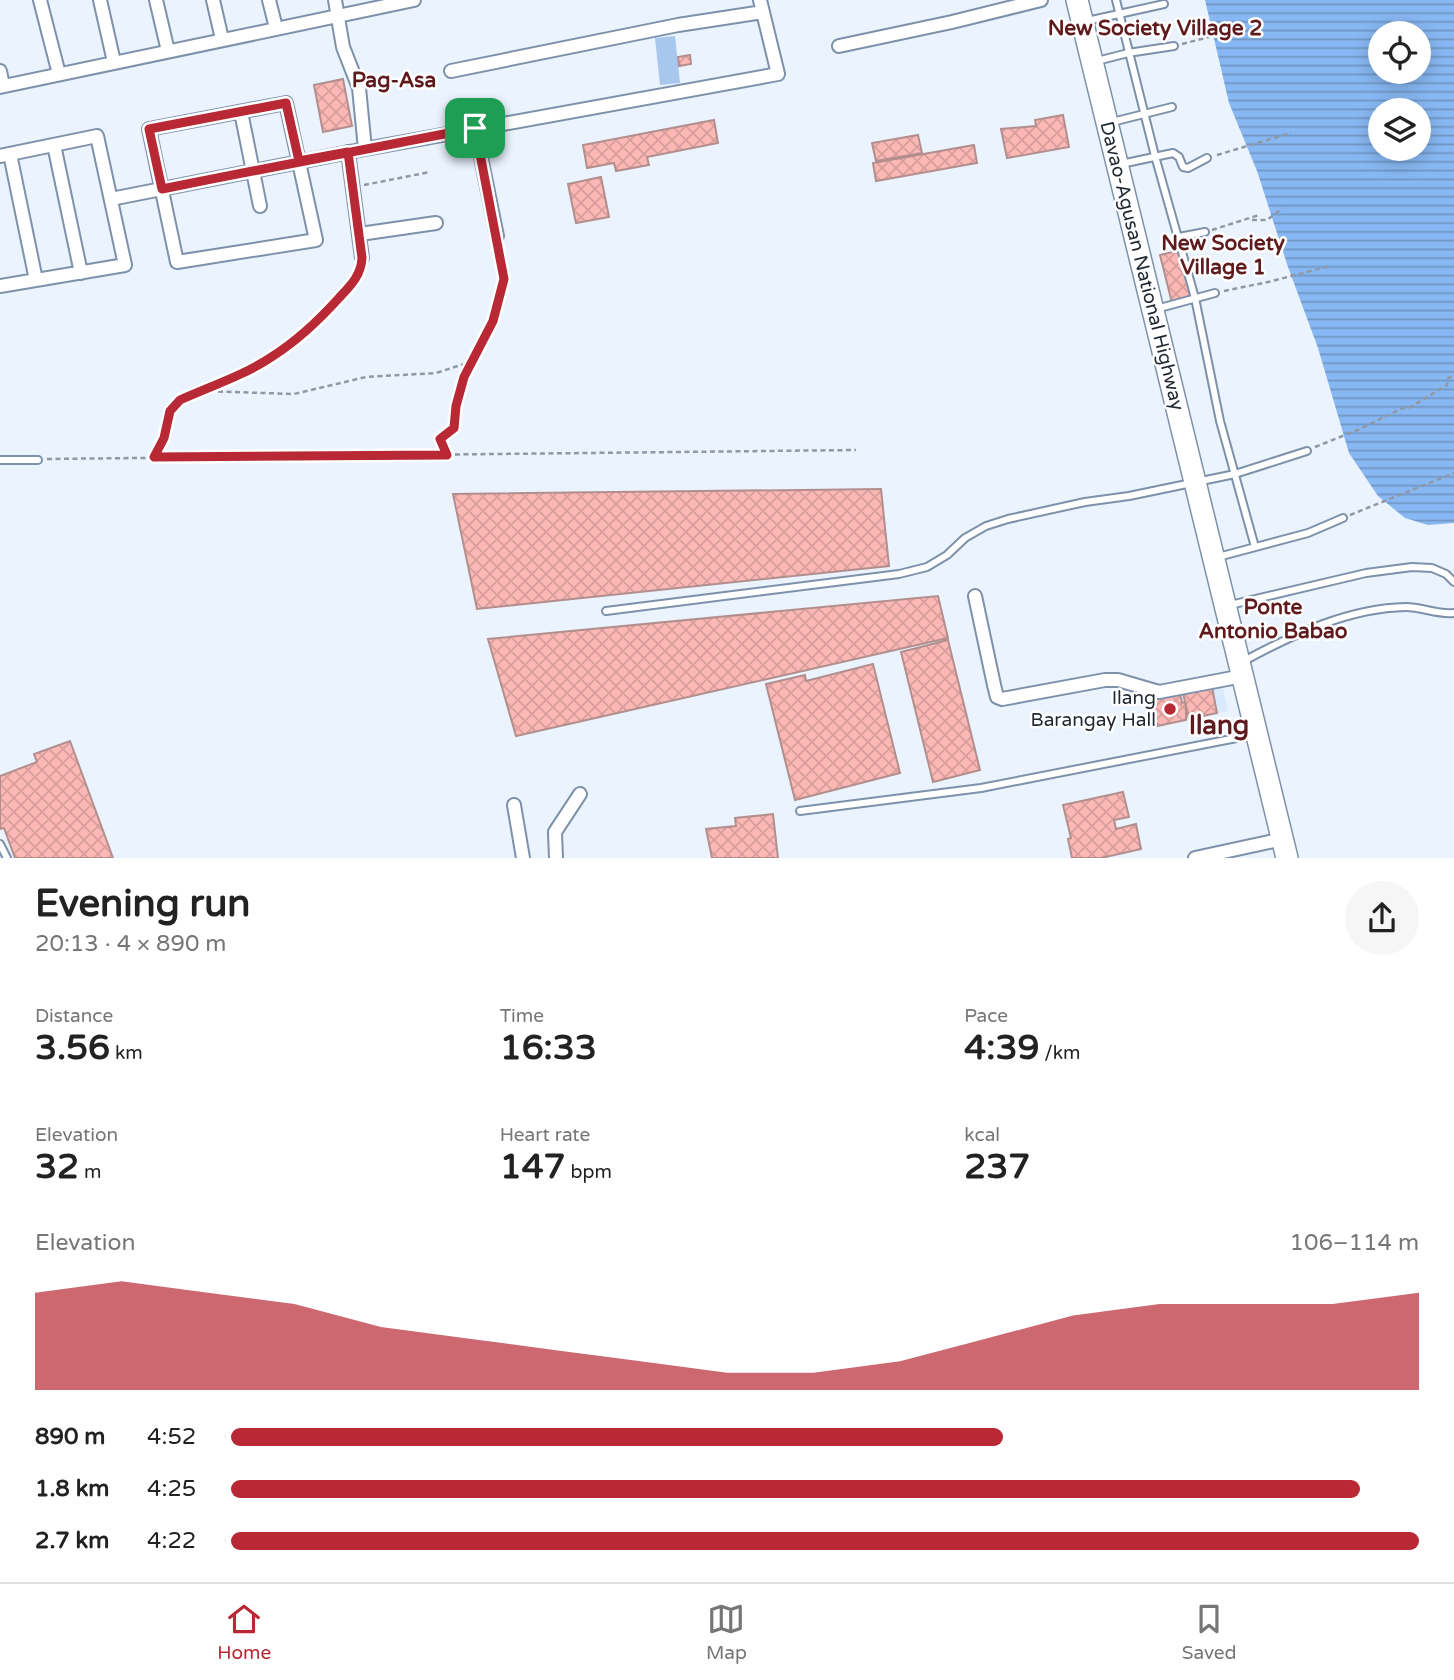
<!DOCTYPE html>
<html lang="en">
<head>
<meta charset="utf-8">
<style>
	:root { --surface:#fff; --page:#f6f6f6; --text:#222; --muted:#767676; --line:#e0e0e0; --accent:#b82835 }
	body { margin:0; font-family:"Varela Round",sans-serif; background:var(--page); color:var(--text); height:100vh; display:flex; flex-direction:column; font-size:26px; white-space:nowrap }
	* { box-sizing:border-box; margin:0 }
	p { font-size:23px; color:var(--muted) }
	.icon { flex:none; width:38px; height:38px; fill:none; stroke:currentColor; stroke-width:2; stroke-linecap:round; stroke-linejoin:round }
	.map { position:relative; height:858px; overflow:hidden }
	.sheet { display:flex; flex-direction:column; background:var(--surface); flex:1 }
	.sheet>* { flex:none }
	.tools { position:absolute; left:1368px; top:21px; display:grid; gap:14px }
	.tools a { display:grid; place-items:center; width:63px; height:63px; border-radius:50%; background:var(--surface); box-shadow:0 4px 18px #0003; font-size:35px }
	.pin { position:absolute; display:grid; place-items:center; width:60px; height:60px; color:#fff; margin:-30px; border-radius:14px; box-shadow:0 4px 10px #0006 }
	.round { display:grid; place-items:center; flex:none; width:74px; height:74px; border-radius:37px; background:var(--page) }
	.summary { display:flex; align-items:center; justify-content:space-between; height:119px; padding:0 35px }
	h1 { font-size:38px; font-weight:800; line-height:52px }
	.figures { display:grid; grid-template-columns:repeat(3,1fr); gap:10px; height:119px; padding:7px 35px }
	.figures div { display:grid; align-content:center }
	.figures b { font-size:35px; font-weight:800 }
	.figures small { font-size:19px; font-weight:400 }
	.figures p { font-size:19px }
	.chart { height:196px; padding:14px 35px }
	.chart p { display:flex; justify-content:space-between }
	.chart svg { width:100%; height:126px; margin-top:7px; fill:var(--accent); opacity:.7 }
	ul { padding:0 35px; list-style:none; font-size:23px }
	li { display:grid; grid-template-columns:112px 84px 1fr; align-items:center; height:52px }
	li i { height:18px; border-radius:9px; background:var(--accent) }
	.tab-bar { display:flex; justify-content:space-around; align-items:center; height:98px; border-top:2px solid var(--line); background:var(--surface); font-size:19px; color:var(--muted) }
	.tab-bar a { display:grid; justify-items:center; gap:4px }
	.tab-bar .selected { color:var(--accent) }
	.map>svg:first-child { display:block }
</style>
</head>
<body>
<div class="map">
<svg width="1454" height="858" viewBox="0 0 1454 858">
	<defs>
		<pattern id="water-rules" width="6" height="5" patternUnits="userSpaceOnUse" patternTransform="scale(1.75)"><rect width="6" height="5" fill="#88b8f3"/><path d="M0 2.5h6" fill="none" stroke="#6f96c5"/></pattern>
		<pattern id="building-cross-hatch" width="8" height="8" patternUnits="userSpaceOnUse" patternTransform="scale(1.75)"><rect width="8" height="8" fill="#fcb8b5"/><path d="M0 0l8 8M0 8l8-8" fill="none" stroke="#d89e9c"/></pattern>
	</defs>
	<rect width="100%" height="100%" fill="#eaf3fe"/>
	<path fill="#daeafe" d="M1222 684 1228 711 1157 727 1150 700Z"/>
	<path fill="#a7c7ef" d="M675 36 680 83 660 85 655 38Z"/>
	<path fill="url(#water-rules)" fill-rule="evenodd" d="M1205 0H1454V523L1428 525 1405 518 1378 496 1349 453 1318 348 1288 267 1257 171 1229 103ZM1381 33H1419V72H1381ZM1381 110H1419V149H1381Z"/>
	<path fill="url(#building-cross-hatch)" stroke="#b28f8d" stroke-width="2" d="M690 55 691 64 679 66 678 57Z
		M343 79 352 126 323 132 314 85Z
		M1063 115 1069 147 1007 158 1001 129 1036 126 1035 120Z
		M714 120 718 143 647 157 649 165 616 171 614 163 587 168 583 145Z
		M918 135 922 153 876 161 872 143Z
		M974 145 977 163 876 181 873 163Z
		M601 177 609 217 576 223 568 184Z
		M1181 250 1193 298 1172 303 1160 255Z
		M881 489 889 566 477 609 453 494Z
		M938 596 948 638 516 736 488 639Z
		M948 640 980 770 933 782 901 652Z
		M873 664 900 773 795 800 766 684 805 675 806 681Z
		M1212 687 1217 713 1189 719 1183 693Z
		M1180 694 1182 703 1185 702 1186 707V720L1157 726 1152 700Z
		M70 741 113 858H15L4 828 0 829V776L37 762 34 754Z
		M1123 792 1129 817 1114 820 1116 829 1136 824 1141 849 1101 858H1072L1068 839 1071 838 1063 805Z
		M773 814 778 858H712L706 829 736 826 735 818Z"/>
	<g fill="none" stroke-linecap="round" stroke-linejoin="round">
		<g stroke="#7e91aa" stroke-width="10">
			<path id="lane" d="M1116 0 1155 156 1195 298 1220 421 1255 547
				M1087 21 1164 4
				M1097 61 1128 53 1174 46
				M1112 122 1172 107
				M1121 164 1173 153 1179 157 1183 167 1188 168 1207 158
				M1179 237 1205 232
				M1156 309 1215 293
				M0 460H38
				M1218 557 1308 533 1343 518
				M1230 605 1366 573 1412 567 1432 568 1446 574 1454 582
				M606 611 899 574 927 567 947 555 965 538 986 526 1008 519 1085 502 1129 496 1235 474 1307 451
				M1244 661C1294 634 1349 608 1406 607 1422 607 1438 615 1454 613
				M800 811 981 788 1252 735
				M0 844 7 858"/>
		</g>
		<g stroke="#7e91aa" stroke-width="16">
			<path id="street" d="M40 0 59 74
				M100 0 114 62
				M156 0 168 51
				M213 0 222 39
				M269 0 276 28
				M335 0 343 47 359 88 365 149
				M839 46 952 22 1041 0
				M0 71 3 86
				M451 71 678 25 763 12
				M0 87 414 0
				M286 103 316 240 177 262 149 129Z
				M241 112 260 206
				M475 128 497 236
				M54 145 81 273
				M348 152 362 258
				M10 154 36 280
				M0 156 97 136 125 265 0 286
				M111 199 365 149 778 74 760 0
				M360 234 436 223
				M975 596 994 685 997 697 1002 699 1105 680H1118L1159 692 1243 676
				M514 805 523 858
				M556 858 555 832 580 794
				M1195 858 1283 839"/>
		</g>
		<g stroke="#7e91aa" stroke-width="24">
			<path id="highway" d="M1077 0 1287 858"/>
		</g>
		<path stroke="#9098a3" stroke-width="2.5" stroke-dasharray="5 3.5" stroke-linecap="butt" d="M1182 44 1213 36
			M1217 155 1291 133
			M364 185 430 172
			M1252 220H1267L1283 208
			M1212 230 1259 215
			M1224 291 1268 282 1330 266
			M201 391 294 394 366 377 436 373 470 362
			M1315 447 1360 429 1403 408H1409L1447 385V379L1454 375
			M447 455 440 438 454 428 456 406 464 377 493 321 501 299 504 279 499 247
			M154 456 164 438 170 411 180 400 245 371 273 357 321 318 356 278 361 270
			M47 459 856 450
			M1350 515 1454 473"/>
		<use href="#lane" stroke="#fff" stroke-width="6"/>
		<use href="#street" stroke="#fff" stroke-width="12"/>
		<use href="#highway" stroke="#fff" stroke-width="21"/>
	</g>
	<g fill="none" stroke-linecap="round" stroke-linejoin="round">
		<g stroke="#fff" stroke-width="14">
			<path id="route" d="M475 128C370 148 266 168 162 189L149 129 286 103 299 161 348 152 362 258C361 276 350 286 338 299 319 320 298 340 273 356 245 375 211 386 180 400L170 411 164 438 154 457 447 455 440 439 454 428 456 406 464 377 493 321 504 279 475 128"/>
		</g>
		<use href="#route" stroke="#b82835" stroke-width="9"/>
	</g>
	<circle fill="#b82835" stroke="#fff" stroke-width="2.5" cx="1170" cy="709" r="7"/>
	<g text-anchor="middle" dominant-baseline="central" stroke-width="5" stroke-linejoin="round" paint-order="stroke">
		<g font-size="19" fill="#1f2730" stroke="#fff">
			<text transform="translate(1142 266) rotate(76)">Davao-Agusan National Highway</text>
		</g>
		<g font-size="19" fill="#1f2730" stroke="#fff" text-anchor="end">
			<text x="1156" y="698">Ilang<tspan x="1156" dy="22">Barangay Hall</tspan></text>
		</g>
		<g font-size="21" font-weight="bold" fill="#5f1a1d" stroke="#fff">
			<text x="1155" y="28">New Society Village 2</text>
			<text x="394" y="80">Pag-Asa</text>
			<text x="1223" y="243">New Society<tspan x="1223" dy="24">Village 1</tspan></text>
			<text x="1273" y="607">Ponte<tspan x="1273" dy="24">Antonio Babao</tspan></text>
		</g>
		<g font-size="26" font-weight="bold" fill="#5f1a1d" stroke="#fff">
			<text x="1219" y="725">Ilang</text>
		</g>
	</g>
</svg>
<div class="tools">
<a><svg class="icon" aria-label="locate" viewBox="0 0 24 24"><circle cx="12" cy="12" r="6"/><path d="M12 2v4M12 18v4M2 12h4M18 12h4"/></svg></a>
<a><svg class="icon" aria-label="layers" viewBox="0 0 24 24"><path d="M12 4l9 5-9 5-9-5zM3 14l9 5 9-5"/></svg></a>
</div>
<div class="pin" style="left:475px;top:128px;background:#1e9e55"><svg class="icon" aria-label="arrive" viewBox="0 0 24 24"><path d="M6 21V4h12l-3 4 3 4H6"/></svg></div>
</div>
<section class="sheet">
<div class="summary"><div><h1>Evening run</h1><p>20:13 · 4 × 890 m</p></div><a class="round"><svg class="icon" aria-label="share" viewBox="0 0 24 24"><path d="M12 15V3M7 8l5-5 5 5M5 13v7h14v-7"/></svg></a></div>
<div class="figures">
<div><p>Distance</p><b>3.56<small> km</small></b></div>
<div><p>Time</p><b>16:33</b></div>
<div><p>Pace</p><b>4:39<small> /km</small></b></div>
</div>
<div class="figures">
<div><p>Elevation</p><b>32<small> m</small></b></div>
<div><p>Heart rate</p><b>147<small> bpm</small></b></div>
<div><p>kcal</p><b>237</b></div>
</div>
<div class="chart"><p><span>Elevation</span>106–114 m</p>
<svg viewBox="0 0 160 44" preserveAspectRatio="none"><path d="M0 44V10L10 6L20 10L30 14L40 22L50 26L60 30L70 34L80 38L90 38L100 34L110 26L120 18L130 14L140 14L150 14L160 10V44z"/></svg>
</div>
<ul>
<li><b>890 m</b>4:52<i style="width:65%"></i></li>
<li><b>1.8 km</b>4:25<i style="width:95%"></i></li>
<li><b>2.7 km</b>4:22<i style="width:100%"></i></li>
</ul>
</section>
<nav class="tab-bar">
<a class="selected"><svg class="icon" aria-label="home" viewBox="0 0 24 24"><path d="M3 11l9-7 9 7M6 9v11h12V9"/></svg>Home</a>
<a><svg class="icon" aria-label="map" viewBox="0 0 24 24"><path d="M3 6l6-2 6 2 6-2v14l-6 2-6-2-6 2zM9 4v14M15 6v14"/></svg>Map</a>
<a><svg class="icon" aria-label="saved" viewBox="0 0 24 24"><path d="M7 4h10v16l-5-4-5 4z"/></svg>Saved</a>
</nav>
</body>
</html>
